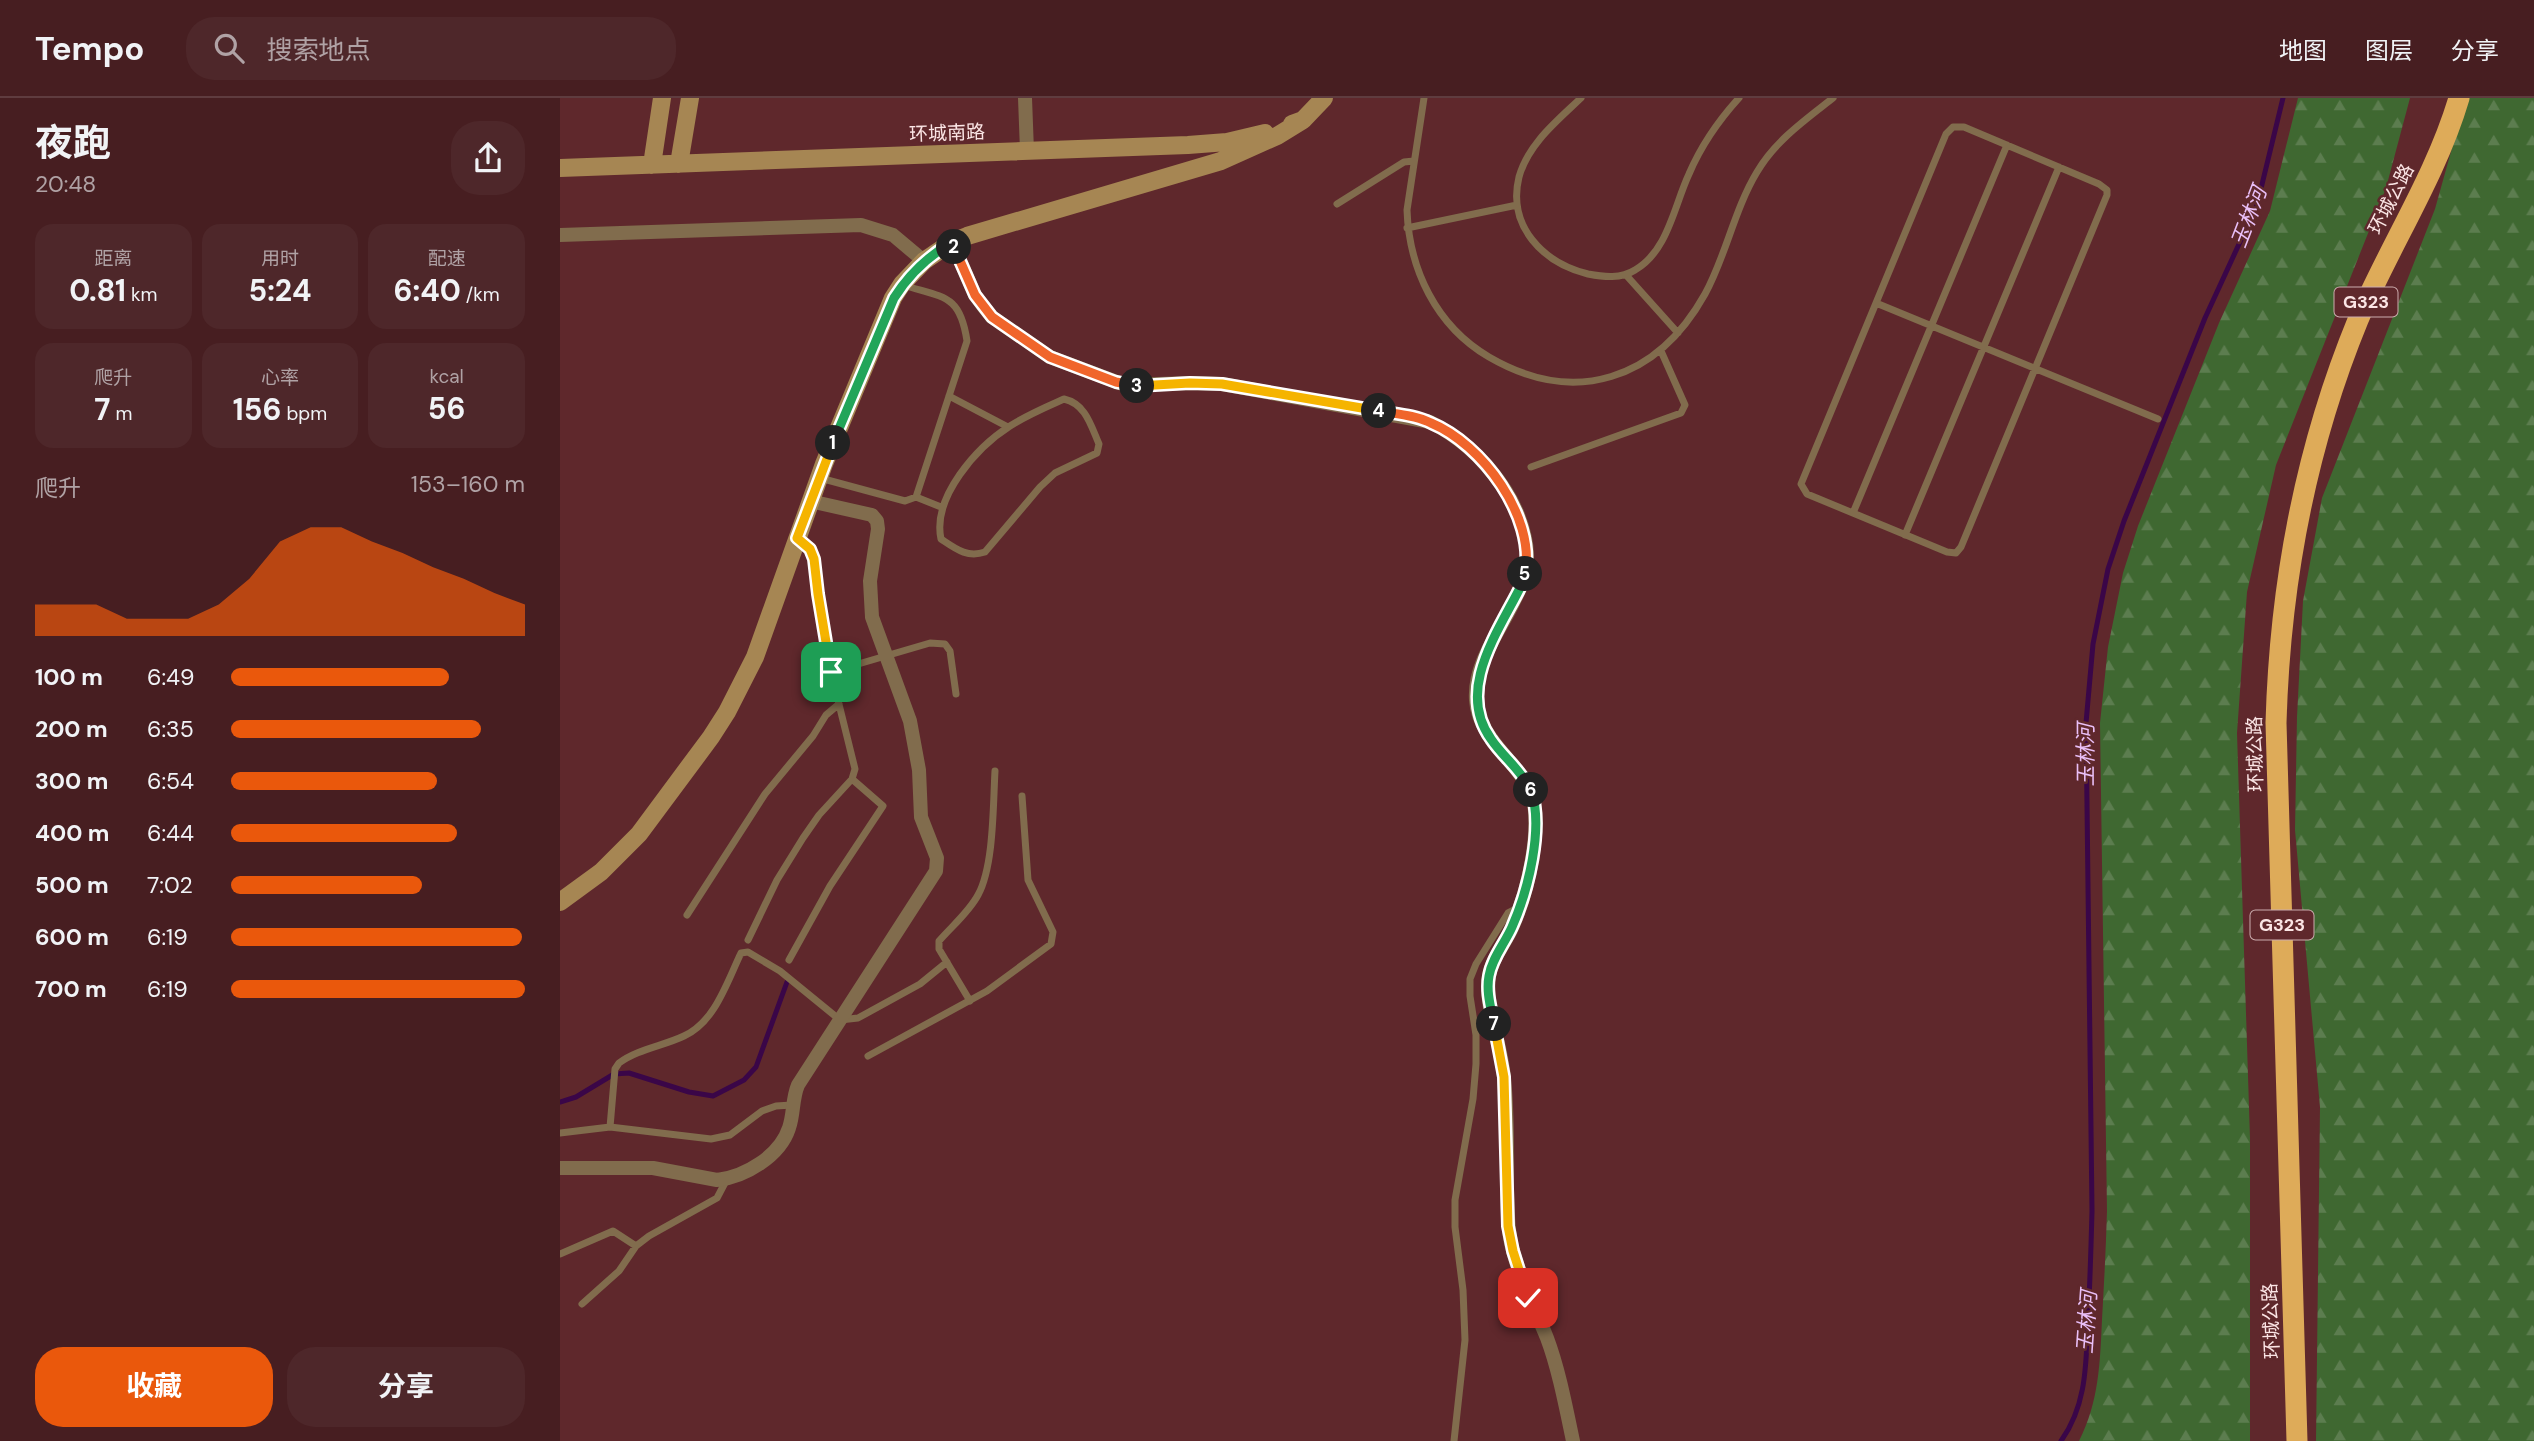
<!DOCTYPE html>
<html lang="zh">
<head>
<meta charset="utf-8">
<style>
	:root { --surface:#471e21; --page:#4e272a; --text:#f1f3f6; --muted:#b0a2a5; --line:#5f3c3f; --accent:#ea580c }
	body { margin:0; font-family:"DM Sans","Noto Sans SC",sans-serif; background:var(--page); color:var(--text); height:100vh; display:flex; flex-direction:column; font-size:26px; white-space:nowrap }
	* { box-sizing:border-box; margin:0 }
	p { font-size:23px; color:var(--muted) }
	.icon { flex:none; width:38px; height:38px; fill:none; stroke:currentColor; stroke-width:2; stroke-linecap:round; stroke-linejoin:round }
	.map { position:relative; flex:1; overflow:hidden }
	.side { display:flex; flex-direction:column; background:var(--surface); width:560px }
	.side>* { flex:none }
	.pin { position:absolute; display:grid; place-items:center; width:60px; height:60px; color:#fff; margin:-30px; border-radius:14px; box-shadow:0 4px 10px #0006 }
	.km { position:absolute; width:35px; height:35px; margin:-18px; border-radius:50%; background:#222; color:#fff; font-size:19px; line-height:35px; text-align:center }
	.round { display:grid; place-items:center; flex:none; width:74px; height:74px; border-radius:28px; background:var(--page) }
	.headline { display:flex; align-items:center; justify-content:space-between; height:119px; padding:0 35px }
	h1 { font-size:38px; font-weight:700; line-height:52px }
	.metrics { display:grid; grid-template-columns:repeat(3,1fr); gap:10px; height:119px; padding:7px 35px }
	.metrics div { display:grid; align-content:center; border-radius:18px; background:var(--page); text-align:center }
	.metrics b { font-size:30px; font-weight:700 }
	.metrics small { font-size:19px; font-weight:400 }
	.metrics p { font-size:19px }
	.chart { height:196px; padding:14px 35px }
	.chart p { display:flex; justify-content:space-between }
	.chart svg { width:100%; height:126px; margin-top:7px; fill:var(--accent); opacity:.7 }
	.button { display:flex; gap:14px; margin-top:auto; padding:14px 35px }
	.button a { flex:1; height:80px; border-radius:28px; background:var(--accent); color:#fff; font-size:28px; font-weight:700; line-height:80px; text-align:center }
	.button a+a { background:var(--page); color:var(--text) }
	ul { padding:0 35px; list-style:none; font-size:23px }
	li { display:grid; grid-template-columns:112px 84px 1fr; align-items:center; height:52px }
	li i { height:18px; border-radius:9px; background:var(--accent) }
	header { display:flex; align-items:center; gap:42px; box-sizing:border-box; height:98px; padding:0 35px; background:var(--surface); border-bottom:2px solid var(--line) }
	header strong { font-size:33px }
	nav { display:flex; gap:38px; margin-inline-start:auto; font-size:24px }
	.search { width:490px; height:63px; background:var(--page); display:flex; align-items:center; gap:18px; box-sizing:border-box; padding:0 24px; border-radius:28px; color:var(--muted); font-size:26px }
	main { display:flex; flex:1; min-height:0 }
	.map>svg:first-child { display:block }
</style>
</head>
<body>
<header>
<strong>Tempo</strong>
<div class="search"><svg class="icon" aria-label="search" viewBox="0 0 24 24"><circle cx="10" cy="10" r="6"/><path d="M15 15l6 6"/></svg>搜索地点</div>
<nav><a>地图</a><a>图层</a><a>分享</a></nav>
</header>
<main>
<section class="side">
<div class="headline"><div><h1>夜跑</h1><p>20:48</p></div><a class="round"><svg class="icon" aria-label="share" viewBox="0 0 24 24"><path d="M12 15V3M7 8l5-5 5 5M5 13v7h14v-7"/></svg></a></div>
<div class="metrics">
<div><p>距离</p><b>0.81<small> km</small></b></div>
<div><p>用时</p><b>5:24</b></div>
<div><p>配速</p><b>6:40<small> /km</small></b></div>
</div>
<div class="metrics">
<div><p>爬升</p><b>7<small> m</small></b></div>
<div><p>心率</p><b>156<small> bpm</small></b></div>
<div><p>kcal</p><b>56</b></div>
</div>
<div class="chart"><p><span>爬升</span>153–160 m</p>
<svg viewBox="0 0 160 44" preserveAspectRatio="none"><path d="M0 44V33L10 33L20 33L30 38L40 38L50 38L60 33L70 24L80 11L90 6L100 6L110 11L120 15L130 20L140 24L150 29L160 33V44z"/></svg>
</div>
<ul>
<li><b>100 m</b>6:49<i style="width:74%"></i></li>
<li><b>200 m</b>6:35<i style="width:85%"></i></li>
<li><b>300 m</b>6:54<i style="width:70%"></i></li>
<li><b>400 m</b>6:44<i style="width:77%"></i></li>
<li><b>500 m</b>7:02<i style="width:65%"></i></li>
<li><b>600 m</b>6:19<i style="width:99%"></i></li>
<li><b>700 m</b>6:19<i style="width:100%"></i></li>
</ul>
<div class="button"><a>收藏</a><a>分享</a></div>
</section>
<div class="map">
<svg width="1974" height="1343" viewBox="0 0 1974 1343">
	<defs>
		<pattern id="forest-firs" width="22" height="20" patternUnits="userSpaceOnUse" patternTransform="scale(1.75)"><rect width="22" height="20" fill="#3f6831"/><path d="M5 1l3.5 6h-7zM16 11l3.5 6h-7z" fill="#5c7d4f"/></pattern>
	</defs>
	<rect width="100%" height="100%" fill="#5f282c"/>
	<path fill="url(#forest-firs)" d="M1738 0H1850L1826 90 1716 367 1687 494 1677 635 1690 1040V1343H1519C1539 1304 1540 1265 1542 1222 1544 1186 1546 1150 1547 1113L1540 625 1548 549 1563 475 1578 428 1659 225 1710 113Z
		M1906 0H1974V1343H1756L1760 1009 1735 732 1737 619 1743 503 1762 400 1875 111Z"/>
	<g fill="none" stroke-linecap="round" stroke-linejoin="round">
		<path stroke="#3a0648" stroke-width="5" d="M0 1004 16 999 54 976 69 975 129 994 153 998 184 982 196 969 227 884
			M1501 1343C1527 1307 1526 1265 1528 1222 1530 1186 1531 1150 1532 1113L1526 625 1533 546 1548 471 1564 423 1645 220 1697 107 1723 0"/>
		<path stroke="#816c4d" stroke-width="7" d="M864 0 847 112C849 171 876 228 929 259 1015 309 1097 282 1145 196 1166 158 1174 112 1197 74 1215 43 1245 22 1273 0
			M1021 0C997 23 968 46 959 79 947 128 983 165 1028 176 1044 179 1061 181 1075 172 1108 153 1114 108 1129 76 1141 48 1159 22 1179 0
			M1393 29H1404L1539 86 1547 92V97L1401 449 1396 455 1387 454 1247 396 1241 386 1386 36Z
			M777 106 844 64 854 63
			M847 130 957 107
			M1066 177 1118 235
			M1316 205 1598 321
			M389 298 448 329
			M504 301C526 306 531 328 539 346L537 355 495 375 480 389 425 454C407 460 396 451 381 441 372 399 417 349 450 328 467 317 486 309 504 301Z
			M971 369 1121 315 1125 307 1101 253
			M260 380 345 403 356 399 407 243C400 196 384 200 343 187
			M356 399 381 409
			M1293 415 1447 47
			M1345 437 1499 69
			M271 574 370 545 385 546 390 553 396 596
			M127 817 205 696 253 638 266 617 279 606
			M188 842 217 782 243 740 259 717 292 681 295 671 273 582 258 496 254 461 250 451 239 441
			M229 862 270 788 323 708 292 681
			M410 903 379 851V843C392 828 409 814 418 797 434 768 433 707 435 673
			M308 958 427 893 491 846 493 834 468 782 462 698
			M50 1029 55 971 59 965C78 951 103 948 124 938 155 924 167 884 181 855L188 854 220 873 280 922 298 920 360 886 387 864
			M0 1035 50 1029 151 1041 170 1037 202 1013 216 1008 232 1007
			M0 1156 53 1133 76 1148
			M22 1206 59 1173 76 1148 89 1138 157 1100 167 1081
			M894 1343 905 1242 903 1192 895 1129V1102L913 1001 916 966V937L910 898V881L916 866 948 815 960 809"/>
		<path stroke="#816c4d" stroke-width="14" d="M465 0 467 53
			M0 137 301 127 333 137 364 163
			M392 144 415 197 423 208 432 219 490 259 565 287 630 285 662 286 870 324C914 346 955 391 965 440 979 500 912 544 916 602 919 648 971 668 975 713 978 747 966 800 951 832 942 850 928 866 928 887 928 919 942 949 944 981 948 1017 947 1055 947 1092 948 1112 947 1133 953 1153 961 1185 975 1210 987 1240 999 1272 1006 1310 1013 1343
			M0 1070H93L157 1082C185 1079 220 1058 229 1030 234 1016 232 1001 238 987L376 773 377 760 361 719 359 672 350 623 312 519 310 483 318 431 317 423 312 417 250 403"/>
		<path stroke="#a68653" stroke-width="18" d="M732 26 743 22 764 0
			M119 66 130 0
			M92 67 102 0
			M0 70 628 47 667 44 705 35
			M0 804 41 774 79 736 151 639 167 614 195 559 264 366 333 200 342 186 364 163 392 144 407 138 661 63 717 38 743 22"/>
		<path stroke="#deab59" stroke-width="21" d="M1737 1343 1716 625C1720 486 1745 351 1798 222 1830 147 1876 78 1899 0"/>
	</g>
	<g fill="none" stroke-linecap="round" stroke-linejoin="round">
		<g stroke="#fff" stroke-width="14">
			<path id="split-1" d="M271 574 258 496 254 461 250 451 237 440 273 345"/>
		</g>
		<g stroke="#fff" stroke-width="14">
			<path id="split-2" d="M273 345 334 200C349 176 367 159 392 144L394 149"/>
		</g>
		<g stroke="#fff" stroke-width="14">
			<path id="split-3" d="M394 149 415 197 432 219 490 259 556 284 577 288"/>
		</g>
		<g stroke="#fff" stroke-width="14">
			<path id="split-4" d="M577 288 630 285 662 286 819 313"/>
		</g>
		<g stroke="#fff" stroke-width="14">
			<path id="split-5" d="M819 313C836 316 855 317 871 325 922 346 976 419 965 476"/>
		</g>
		<g stroke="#fff" stroke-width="14">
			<path id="split-6" d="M965 476 962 486C939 533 895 591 931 641 943 659 961 672 971 692"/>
		</g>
		<g stroke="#fff" stroke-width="14">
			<path id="split-7" d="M934 926C931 910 926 894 929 878 932 860 945 845 952 829 968 793 984 730 971 692"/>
		</g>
		<g stroke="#fff" stroke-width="14">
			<path id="split-8" d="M934 926 944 979 948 1128 953 1153 968 1200"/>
		</g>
		<use href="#split-1" stroke="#f5b400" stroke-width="9"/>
		<use href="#split-2" stroke="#22a559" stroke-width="9"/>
		<use href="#split-3" stroke="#f0652b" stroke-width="9"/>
		<use href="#split-4" stroke="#f5b400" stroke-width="9"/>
		<use href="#split-5" stroke="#f0652b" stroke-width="9"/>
		<use href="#split-6" stroke="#22a559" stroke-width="9"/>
		<use href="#split-7" stroke="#22a559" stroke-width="9"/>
		<use href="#split-8" stroke="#f5b400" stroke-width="9"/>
	</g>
	<g text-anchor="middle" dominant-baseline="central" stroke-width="5" stroke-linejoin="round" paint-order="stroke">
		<g fill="#5f282c" stroke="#ccacae" stroke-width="2">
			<rect x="1774.5" y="189.5" width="63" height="29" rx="5"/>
			<rect x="1690.5" y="812.5" width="63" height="29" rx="5"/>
		</g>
		<g font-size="18" font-weight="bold" fill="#fbe5e5">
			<text x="1806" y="204">G323</text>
			<text x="1722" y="827">G323</text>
		</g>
		<g font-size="19" fill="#fbe5e5" stroke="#5f282c">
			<text transform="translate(387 35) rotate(-2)">环城南路</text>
			<text transform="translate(1831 101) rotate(-63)">环城公路</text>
			<text transform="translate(1695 656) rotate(-91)">环城公路</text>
			<text transform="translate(1711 1223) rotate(-92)">环城公路</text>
		</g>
		<g font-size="21" font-style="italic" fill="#e9bff7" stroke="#5f282c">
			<text transform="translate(1689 119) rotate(-69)">玉林河</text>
			<text transform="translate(1526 657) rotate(-90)">玉林河</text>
			<text transform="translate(1527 1224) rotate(-86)">玉林河</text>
		</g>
	</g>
</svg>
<div class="pin" style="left:271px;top:574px;background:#1e9e55"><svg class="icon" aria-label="arrive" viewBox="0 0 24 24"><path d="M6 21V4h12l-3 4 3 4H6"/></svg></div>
<div class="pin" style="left:968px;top:1200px;background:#d93025"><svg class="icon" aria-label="check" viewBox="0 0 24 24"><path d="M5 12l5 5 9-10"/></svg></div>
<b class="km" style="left:273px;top:345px">1</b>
<b class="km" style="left:394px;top:149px">2</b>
<b class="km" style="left:577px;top:288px">3</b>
<b class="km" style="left:819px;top:313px">4</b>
<b class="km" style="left:965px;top:476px">5</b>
<b class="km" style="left:971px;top:692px">6</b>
<b class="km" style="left:934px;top:926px">7</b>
</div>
</main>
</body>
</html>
